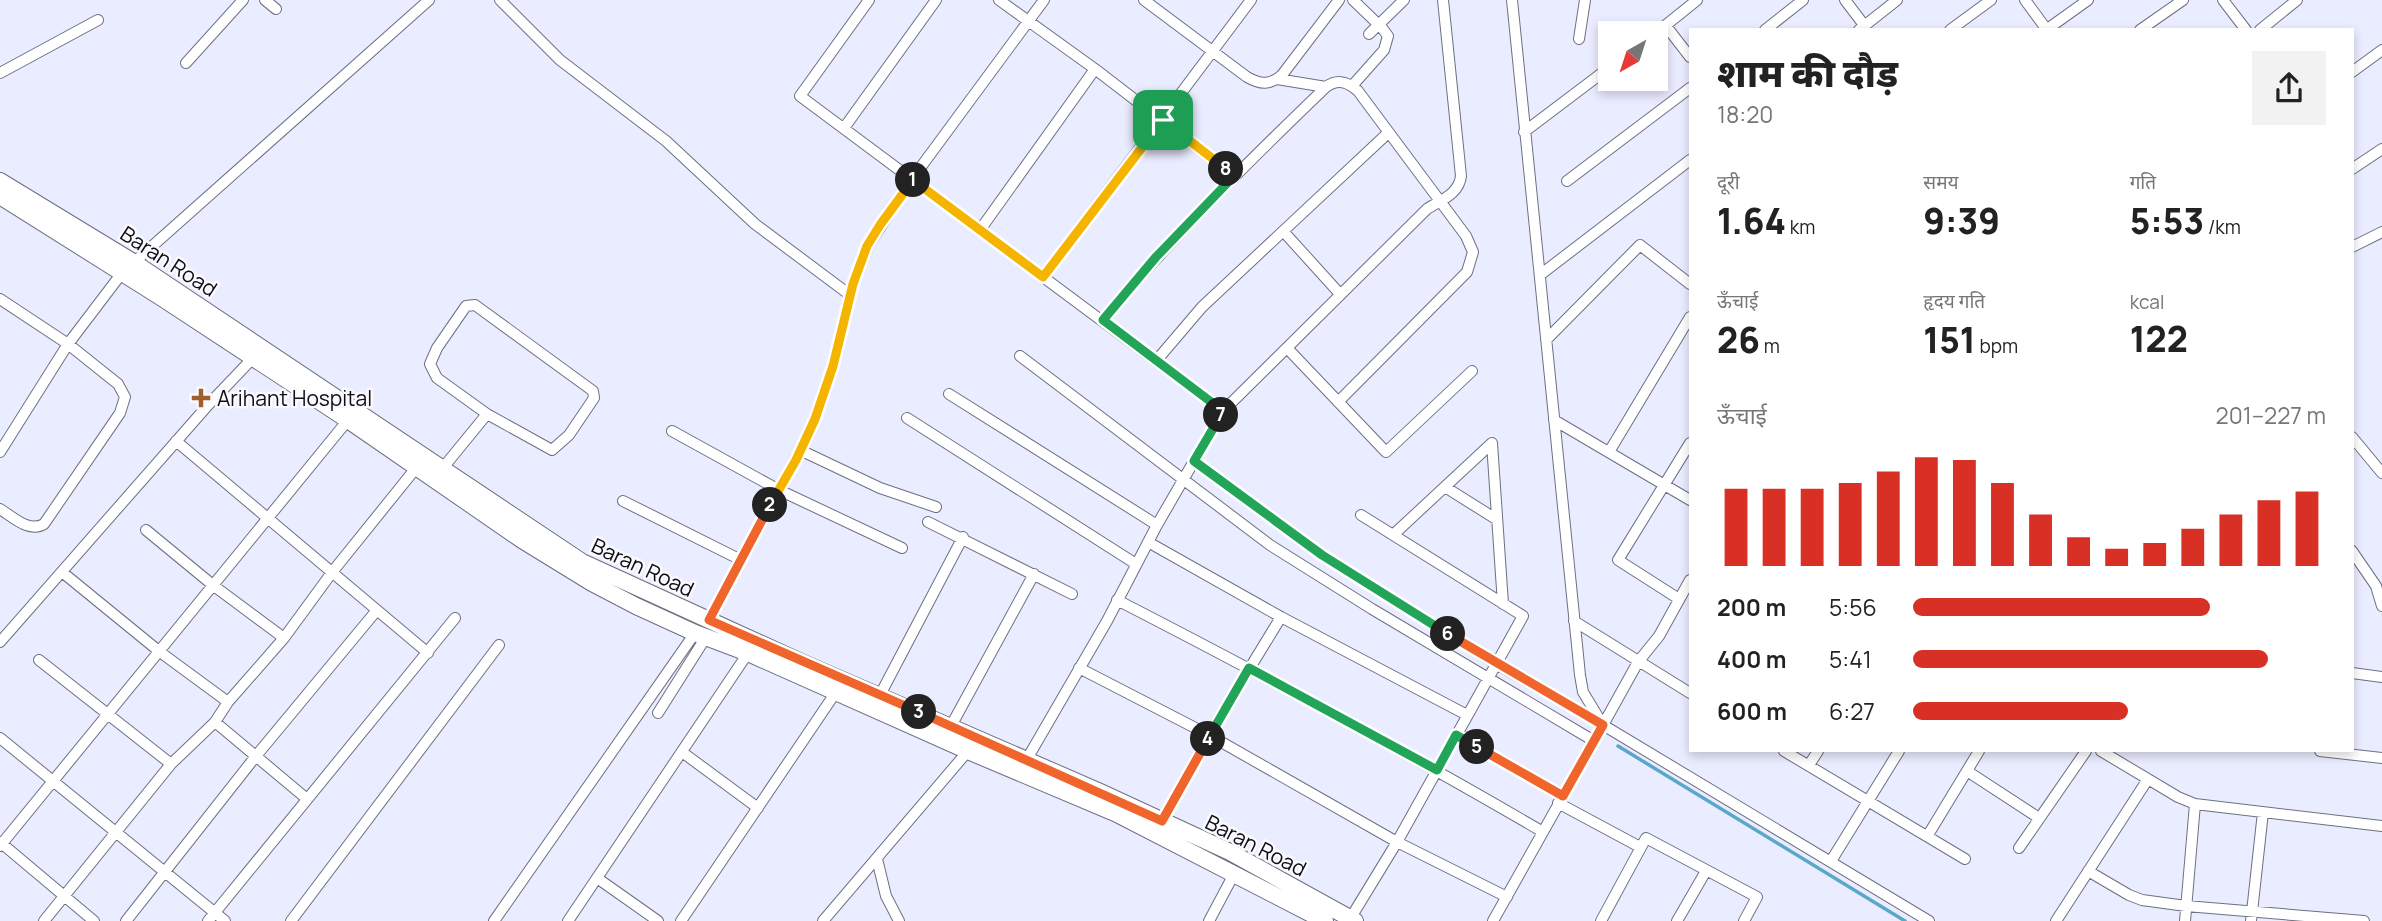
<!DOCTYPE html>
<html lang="hi">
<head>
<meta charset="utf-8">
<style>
	:root { --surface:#fff; --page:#f2f2f2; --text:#222; --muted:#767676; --accent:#d93025 }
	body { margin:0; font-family:Manrope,"Noto Sans Devanagari",sans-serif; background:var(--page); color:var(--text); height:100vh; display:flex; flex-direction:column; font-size:26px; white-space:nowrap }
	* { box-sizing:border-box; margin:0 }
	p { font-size:23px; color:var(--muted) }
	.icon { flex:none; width:38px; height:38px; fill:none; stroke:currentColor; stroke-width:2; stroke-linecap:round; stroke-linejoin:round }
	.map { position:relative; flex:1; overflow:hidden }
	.details { position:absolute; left:1689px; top:28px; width:665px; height:724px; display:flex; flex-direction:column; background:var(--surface); border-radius:0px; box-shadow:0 4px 10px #0003 }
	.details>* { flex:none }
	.needle { width:46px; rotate:219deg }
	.buttons { position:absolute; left:1598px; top:21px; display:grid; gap:14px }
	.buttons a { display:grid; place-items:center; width:70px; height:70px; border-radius:0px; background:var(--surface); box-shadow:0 4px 10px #0003; font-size:35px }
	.pin { position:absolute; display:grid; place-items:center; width:60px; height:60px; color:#fff; margin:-30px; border-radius:14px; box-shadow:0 4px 10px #0006 }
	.km { position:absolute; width:35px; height:35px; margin:-18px; border-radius:50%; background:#222; color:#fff; font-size:19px; line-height:35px; text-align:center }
	.round { display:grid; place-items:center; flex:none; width:74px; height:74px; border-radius:0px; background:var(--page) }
	.head { display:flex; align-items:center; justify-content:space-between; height:119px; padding:0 28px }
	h1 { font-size:38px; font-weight:800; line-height:52px }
	.figures { display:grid; grid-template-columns:repeat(3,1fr); gap:10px; height:119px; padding:7px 28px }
	.figures div { display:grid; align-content:center }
	.figures b { font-size:35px; font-weight:800 }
	.figures small { font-size:19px; font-weight:400 }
	.figures p { font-size:19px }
	.chart { height:196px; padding:14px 28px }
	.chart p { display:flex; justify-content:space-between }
	.chart svg { width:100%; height:126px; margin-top:7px; stroke:var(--accent); stroke-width:6 }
	ul { padding:0 28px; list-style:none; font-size:23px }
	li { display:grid; grid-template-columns:112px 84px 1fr; align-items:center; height:52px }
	li i { height:18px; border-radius:9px; background:var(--accent) }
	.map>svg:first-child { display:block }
</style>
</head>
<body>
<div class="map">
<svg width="2382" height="921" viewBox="0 0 2382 921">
	<rect width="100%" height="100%" fill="#eaecff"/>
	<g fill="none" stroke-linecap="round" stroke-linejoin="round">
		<path stroke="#5aa8c9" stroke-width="3.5" d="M1618 746 1905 921"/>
		<g stroke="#6e7081" stroke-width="12">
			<path id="street" d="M265 0 276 9
				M500 0 560 60 666 141 755 224 850 295
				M869 0 800 96 1223 411
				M999 0 1095 69 1234 176
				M1144 0 1247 77C1261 85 1270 85 1282 75L1339 0
				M1845 0 1864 25
				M2025 0 2047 30
				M2223 0 2246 30
				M1666 26 1690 57
				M1765 30 1803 0
				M1859 30 1897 0
				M1950 30 1991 0
				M2046 30 2088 0
				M2140 30 2183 0
				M2260 30 2297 0
				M1656 33 1697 0
				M1369 34 1404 0
				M1579 39 1585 0
				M186 63 243 0
				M2352 72 2382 50
				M0 73 98 20
				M1277 79 1326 87
				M1352 86 1384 50 1388 36 1382 28 1353 0
				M844 128 936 0
				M1524 132 1610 67
				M2352 169 2382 149
				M1567 181 1690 88
				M980 230 1095 69
				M1283 231 1340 294
				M2352 247 2382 232
				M1540 275 1690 160
				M1043 277 1251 0
				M0 299 68 344 118 384 125 397 120 413 44 524C29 533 13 517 0 509
				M1103 320C1172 237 1248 162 1326 87 1338 78 1348 82 1358 91L1466 236 1473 252 1467 272 1338 402
				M1546 340 1640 245 1690 284
				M1287 348 1386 452 1472 371
				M1020 356 1270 545 1372 609 1594 741
				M1156 361 1202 307 1388 133
				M949 394 1157 525
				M907 418 1136 564
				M1554 420 1690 500
				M672 431 779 490 902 548
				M2352 437 2382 473
				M176 441 428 653
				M800 450 880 488 936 507
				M0 452 68 344 122 273 429 0
				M1609 452 1690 317
				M1194 461 1322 555 1495 663 1603 725 1929 921
				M442 469 487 414 437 378 430 364 437 348 466 306 475 305 593 391 594 398 569 435 552 450 487 414
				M1445 487 1496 519
				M623 501 741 560
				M928 522 1072 594
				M146 530 214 586 284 638
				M1393 535 1492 443 1503 604
				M1148 542 1281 617 1209 735 1162 821
				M2352 551 2376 586 2382 606
				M62 572 160 652 228 702
				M1679 599 1618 560 1690 443
				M1117 600C1261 674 1403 750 1543 832
				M1281 617 1467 715
				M709 620 809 434 833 366 853 284 868 246 912 179 1044 0
				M1574 621 1690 693
				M0 642 209 404 252 359
				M39 660 171 764
				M1079 668 1209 735 1397 842 1507 897
				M2352 673 2382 677
				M880 695 963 537
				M658 713 706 637
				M215 722 307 799
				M1603 725 1638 662 1659 636 1690 580
				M951 726 1034 574
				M1456 735 1563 796
				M0 738 225 921
				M1784 751 1965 859
				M2101 751 2178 797 2195 804 2382 826
				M2320 751 2382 758
				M682 752 758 808
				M1027 759 1107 621 1157 525 1223 411 1427 209C1441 200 1459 194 1461 176L1443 0
				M1809 765 1818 751
				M1967 771 2039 818
				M1558 803 1640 847
				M1928 835 1979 751
				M0 842 94 921
				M0 846 348 420
				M2019 848 2086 751
				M877 859 886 896 899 921
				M1831 861 1899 751
				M2088 871 2129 895 2142 900 2186 906 2364 921
				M597 878 658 921
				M1350 919 1397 842 1523 616 1361 515
				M44 921 171 764 215 722 228 702 284 638 333 571 416 468
				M126 921 256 756 377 610
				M208 921 455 618
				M291 921 499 645
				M494 921 695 633
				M568 921 748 653
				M681 921 836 692
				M823 921 968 751
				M1209 921 1234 874
				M1493 921 1603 725 1583 692 1580 675 1512 0
				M1601 921 1646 838 1757 897 1744 921
				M1677 921 1706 871
				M2056 921 2148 779
				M2185 921 2195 804
				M2251 921 2263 812"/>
		</g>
		<g stroke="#6e7081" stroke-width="18">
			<path id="secondary" d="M0 181 133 262 582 562 803 663 1098 791 1230 852 1355 921
				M0 196 162 298 348 420 522 540 592 583 636 606 695 633 748 653 968 751 1117 814 1325 921"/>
		</g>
		<use href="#street" stroke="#fff" stroke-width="10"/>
		<use href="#secondary" stroke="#fff" stroke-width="16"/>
	</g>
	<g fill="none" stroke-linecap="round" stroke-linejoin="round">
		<g stroke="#fff" stroke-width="14">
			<path id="split-1" d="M913 180 1043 277 1163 120"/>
		</g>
		<g stroke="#fff" stroke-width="14">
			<path id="split-2" d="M770 505 796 460 815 419 833 366 853 284 867 246 880 225 913 180"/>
		</g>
		<g stroke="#fff" stroke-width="14">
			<path id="split-3" d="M770 505 709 620 919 712"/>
		</g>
		<g stroke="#fff" stroke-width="14">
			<path id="split-4" d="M919 712 1162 821 1208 739"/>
		</g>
		<g stroke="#fff" stroke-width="14">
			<path id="split-5" d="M1208 739 1249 668 1437 770 1456 735 1477 747"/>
		</g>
		<g stroke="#fff" stroke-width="14">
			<path id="split-6" d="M1448 634 1603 725 1563 796 1477 747"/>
		</g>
		<g stroke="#fff" stroke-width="14">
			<path id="split-7" d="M1221 415 1194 461 1322 555 1448 634"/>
		</g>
		<g stroke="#fff" stroke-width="14">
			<path id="split-8" d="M1221 415 1223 411 1103 320 1156 257 1234 176 1226 169"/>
		</g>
		<g stroke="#fff" stroke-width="14">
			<path id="split-9" d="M1163 120 1226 169"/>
		</g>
		<use href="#split-1" stroke="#f5b400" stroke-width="9"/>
		<use href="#split-2" stroke="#f5b400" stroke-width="9"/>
		<use href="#split-3" stroke="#f0652b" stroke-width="9"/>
		<use href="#split-4" stroke="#f0652b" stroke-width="9"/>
		<use href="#split-5" stroke="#22a559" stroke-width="9"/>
		<use href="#split-6" stroke="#f0652b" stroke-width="9"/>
		<use href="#split-7" stroke="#22a559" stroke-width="9"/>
		<use href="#split-8" stroke="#22a559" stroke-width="9"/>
		<use href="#split-9" stroke="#f5b400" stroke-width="9"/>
	</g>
	<path fill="#a05f2b" stroke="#fafafe" stroke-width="2.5" d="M197.5 387.5h7v7h7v7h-7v7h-7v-7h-7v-7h7z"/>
	<g text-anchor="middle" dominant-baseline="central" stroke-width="5" stroke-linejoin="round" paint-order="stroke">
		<g font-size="21" fill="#0d0d14" stroke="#fafafe">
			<text transform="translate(169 261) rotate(33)">Baran Road</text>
			<text transform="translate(643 567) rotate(25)">Baran Road</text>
			<text transform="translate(1256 845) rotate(27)">Baran Road</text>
		</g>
		<g font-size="21" fill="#0d0d14" stroke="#fafafe" text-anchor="start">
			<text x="217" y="398">Arihant Hospital</text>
		</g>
	</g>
</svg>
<div class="buttons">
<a><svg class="needle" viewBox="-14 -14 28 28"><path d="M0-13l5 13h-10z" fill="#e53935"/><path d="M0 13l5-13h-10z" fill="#767676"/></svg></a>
</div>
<div class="pin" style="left:1163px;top:120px;background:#1e9e55"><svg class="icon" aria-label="arrive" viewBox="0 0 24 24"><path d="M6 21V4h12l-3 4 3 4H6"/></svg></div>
<b class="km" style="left:913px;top:180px">1</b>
<b class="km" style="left:770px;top:505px">2</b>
<b class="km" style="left:919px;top:712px">3</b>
<b class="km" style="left:1208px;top:739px">4</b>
<b class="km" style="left:1477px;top:747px">5</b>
<b class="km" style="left:1448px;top:634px">6</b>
<b class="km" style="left:1221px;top:415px">7</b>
<b class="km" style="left:1226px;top:169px">8</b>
<section class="details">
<div class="head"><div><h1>शाम की दौड़</h1><p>18:20</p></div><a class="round"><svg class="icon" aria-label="share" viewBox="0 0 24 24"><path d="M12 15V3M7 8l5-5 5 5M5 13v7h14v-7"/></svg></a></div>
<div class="figures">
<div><p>दूरी</p><b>1.64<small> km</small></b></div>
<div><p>समय</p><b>9:39</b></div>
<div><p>गति</p><b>5:53<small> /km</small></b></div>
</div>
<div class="figures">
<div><p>ऊँचाई</p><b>26<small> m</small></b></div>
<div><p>हृदय गति</p><b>151<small> bpm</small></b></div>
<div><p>kcal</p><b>122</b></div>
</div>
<div class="chart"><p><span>ऊँचाई</span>201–227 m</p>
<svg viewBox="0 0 160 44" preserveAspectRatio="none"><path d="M5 44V17M15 44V17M25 44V17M35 44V15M45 44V11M55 44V6M65 44V7M75 44V15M85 44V26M95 44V34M105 44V38M115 44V36M125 44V31M135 44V26M145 44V21M155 44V18"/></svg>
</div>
<ul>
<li><b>200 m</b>5:56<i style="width:72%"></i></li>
<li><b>400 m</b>5:41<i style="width:86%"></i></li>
<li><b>600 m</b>6:27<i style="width:52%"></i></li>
</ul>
</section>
</div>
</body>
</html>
